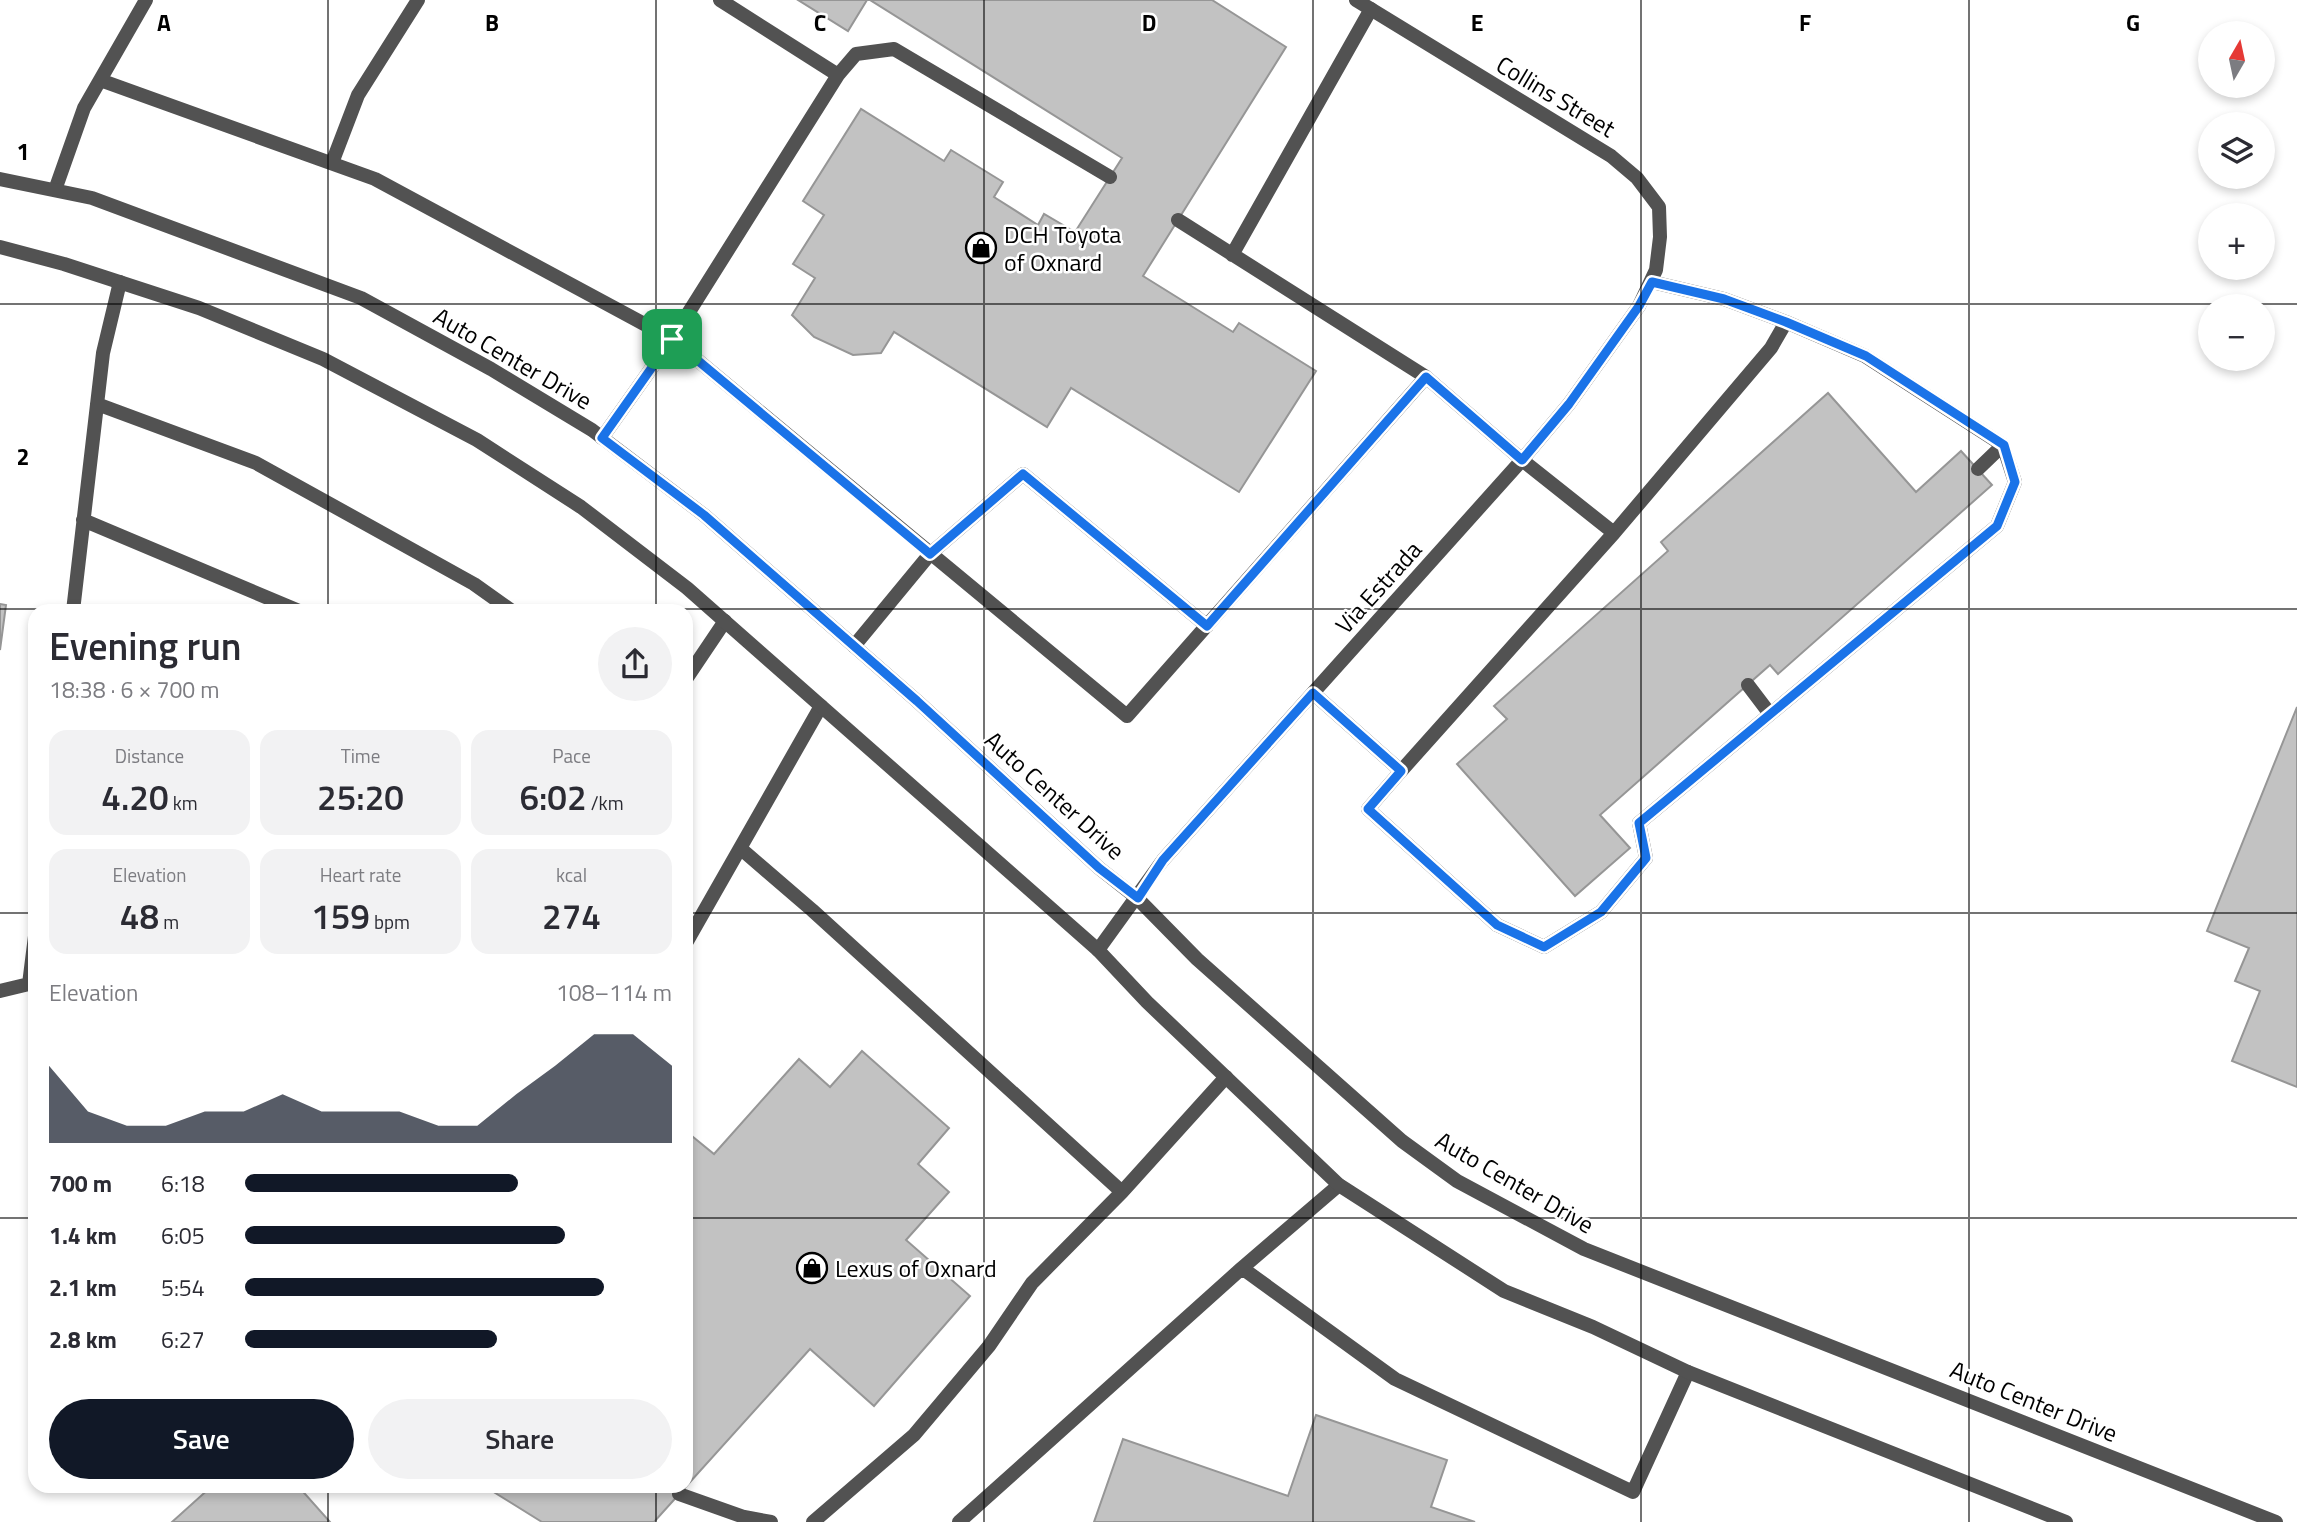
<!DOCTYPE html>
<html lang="en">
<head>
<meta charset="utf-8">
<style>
	:root { --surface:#fff; --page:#f2f2f3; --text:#2b2b33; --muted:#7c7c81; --accent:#111827 }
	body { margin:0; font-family:"Titillium Web",sans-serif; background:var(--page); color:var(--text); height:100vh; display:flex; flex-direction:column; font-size:26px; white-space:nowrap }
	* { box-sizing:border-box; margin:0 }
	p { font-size:23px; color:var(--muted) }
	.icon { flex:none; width:38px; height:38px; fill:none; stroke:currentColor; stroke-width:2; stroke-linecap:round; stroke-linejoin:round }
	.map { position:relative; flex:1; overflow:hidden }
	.sheet { position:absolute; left:28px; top:604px; width:665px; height:889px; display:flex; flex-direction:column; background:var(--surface); border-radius:21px; box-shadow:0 4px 10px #0003 }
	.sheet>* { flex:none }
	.needle { width:46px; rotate:9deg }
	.controls { position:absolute; left:2198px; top:21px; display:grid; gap:14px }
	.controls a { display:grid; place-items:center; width:77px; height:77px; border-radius:50%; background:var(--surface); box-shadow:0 4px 10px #0003; font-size:35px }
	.pin { position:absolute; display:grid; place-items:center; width:60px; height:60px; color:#fff; margin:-30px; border-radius:14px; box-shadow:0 4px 10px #0006 }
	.round { display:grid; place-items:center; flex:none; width:74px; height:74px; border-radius:37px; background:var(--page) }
	.headline { display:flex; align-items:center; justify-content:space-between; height:119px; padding:0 21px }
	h1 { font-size:38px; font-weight:600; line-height:52px }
	.figures { display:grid; grid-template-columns:repeat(3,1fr); gap:10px; height:119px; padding:7px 21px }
	.figures div { display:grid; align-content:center; border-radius:18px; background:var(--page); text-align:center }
	.figures b { font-size:35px; font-weight:600 }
	.figures small { font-size:19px; font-weight:400 }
	.figures p { font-size:19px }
	.chart { height:196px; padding:14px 21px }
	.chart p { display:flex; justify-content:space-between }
	.chart svg { width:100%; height:126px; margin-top:7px; fill:var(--accent); opacity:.7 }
	.button { display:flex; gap:14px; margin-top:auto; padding:14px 21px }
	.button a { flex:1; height:80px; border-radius:42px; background:var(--accent); color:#fff; font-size:28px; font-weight:600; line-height:80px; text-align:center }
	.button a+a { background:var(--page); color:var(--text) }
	ul { padding:0 21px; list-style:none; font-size:23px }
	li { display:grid; grid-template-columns:112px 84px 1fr; align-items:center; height:52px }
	li i { height:18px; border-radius:9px; background:var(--accent) }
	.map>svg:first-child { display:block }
</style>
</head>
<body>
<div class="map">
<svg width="2297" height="1522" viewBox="0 0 2297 1522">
	<rect width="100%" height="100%" fill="#fff"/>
	<path fill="#c2c2c2" stroke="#969696" stroke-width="2" d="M798 0H867L848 31Z
		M870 0H1212L1286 47 1143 276 1233 332 1239 323 1316 371 1239 492 1071 388 1047 427 894 332 881 353 853 355 814 337 792 315 815 278 793 264 824 215 803 201 861 109 944 161 951 150 1003 182 994 197 1038 225 1044 214 1075 232 1122 158Z
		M1828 393 1916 492 1961 451 1992 485 1778 674 1770 665 1600 815 1630 848 1575 896 1457 764 1507 719 1494 706 1668 551 1661 542Z
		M0 604 6 605 0 650Z
		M2297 707V1087L2232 1061 2260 991 2235 981 2249 948 2207 931Z
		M862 1051 949 1128 918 1164 949 1192 906 1240 970 1296 874 1406 810 1349 654 1522H542L484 1486H686V1134L687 1132 714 1154 799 1059 830 1087Z
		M1316 1415 1447 1460 1431 1507 1475 1522H1094L1123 1439 1288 1496Z
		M212 1486H298L330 1522H172Z"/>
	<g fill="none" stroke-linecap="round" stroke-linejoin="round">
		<path stroke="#525252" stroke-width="14" d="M838 75 856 54 894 49 1110 177
			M100 80 375 179 672 339 1127 716 1426 377 1522 460 1614 533 1771 348 1786 322 1865 356 2003 445 2015 482 1997 526 1639 823 1646 858 1601 912 1544 947 1497 925 1368 809 1401 771 1313 693
			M332 163 358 95 418 0
			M55 190 84 108 146 0
			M1178 220 1426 377
			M1232 255 1371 9
			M1652 282 1724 299 1786 322
			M97 404 256 463 474 584 512 611
			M602 438 672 339 838 75 720 0
			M1978 469 2003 445
			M83 520 299 611
			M73 611 103 353 120 282
			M854 646 930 554 1023 474 1207 626
			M686 679 725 621
			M1748 685 1770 714
			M1401 771 1614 533
			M740 848 812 910 1122 1192
			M35 936 29 984 35 987
			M686 943 821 706
			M0 991 29 984
			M1242 1268 1395 1379 1633 1492 1688 1372
			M679 1494 744 1517 771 1522
			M813 1522 914 1435 989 1346 1032 1283 1122 1192 1226 1077
			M959 1522 1242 1268 1339 1185"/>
		<path stroke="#525252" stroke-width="14" d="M1098 950 1163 860 1522 460 1569 404 1639 306 1656 270 1660 237 1659 207 1637 178 1611 156 1356 0"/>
		<path stroke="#525252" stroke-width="14" d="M0 179 92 198 361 298 491 369 592 430 704 515 917 701 1099 868 1137 898 1197 959 1402 1141 1457 1181 1584 1249 2276 1522
			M0 247 64 264 199 308 323 359 477 440 581 507 687 588 1098 950 1147 1002 1339 1185 1504 1291 1593 1327 1688 1372 2066 1522"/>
	</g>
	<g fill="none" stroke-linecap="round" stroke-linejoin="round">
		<g stroke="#fff" stroke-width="14">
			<path id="route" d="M1652 282 1724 299 1786 322 1866 356 2004 445 2015 482 1997 526 1639 823 1646 858 1601 912 1544 947 1497 925 1368 809 1401 771 1313 693 1163 860 1138 898 1099 868 917 701 704 515 602 438 672 339 930 554 1023 474 1207 626 1426 377 1522 460 1569 404 1639 306Z"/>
		</g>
		<use href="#route" stroke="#1a73e8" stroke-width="9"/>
	</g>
	<path fill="none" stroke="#000" stroke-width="2" stroke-opacity="0.55" d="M328 0V611M656 0V611M984 0V1522M1313 0V1522M1641 0V1522M1969 0V1522M0 304H2297M0 609H2297M0 913H35M686 913H2297M0 1218H35M686 1218H2297M328 1486V1522M656 1486V1522"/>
	<defs>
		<g id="shop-ring" transform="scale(1.575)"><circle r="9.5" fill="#fff" stroke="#000" stroke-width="1.5"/><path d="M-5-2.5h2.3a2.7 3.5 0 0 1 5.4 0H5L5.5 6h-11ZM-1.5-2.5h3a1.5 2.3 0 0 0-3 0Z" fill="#000"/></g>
	</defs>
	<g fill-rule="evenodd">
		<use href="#shop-ring" x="981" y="248"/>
		<use href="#shop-ring" x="812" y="1268"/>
	</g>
	<g text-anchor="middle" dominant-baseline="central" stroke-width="5" stroke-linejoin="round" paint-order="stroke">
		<g font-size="24" fill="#000" stroke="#fff">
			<text transform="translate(1556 96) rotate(31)">Collins Street</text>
			<text transform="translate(513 358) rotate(30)">Auto Center Drive</text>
			<text transform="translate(1378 587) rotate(-48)">Via Estrada</text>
			<text transform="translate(1055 795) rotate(42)">Auto Center Drive</text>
			<text transform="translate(1515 1182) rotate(30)">Auto Center Drive</text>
			<text transform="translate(2034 1401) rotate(22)">Auto Center Drive</text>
		</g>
		<g font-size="24" fill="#000" stroke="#fff" text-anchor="start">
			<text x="1004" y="234">DCH Toyota<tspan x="1004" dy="28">of Oxnard</tspan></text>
			<text x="835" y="1268">Lexus of Oxnard</text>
		</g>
	</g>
	<g font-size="23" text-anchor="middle" font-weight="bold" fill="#000" stroke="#fff" stroke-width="5" stroke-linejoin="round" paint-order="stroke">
		<text x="164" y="31">A</text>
		<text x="492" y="31">B</text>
		<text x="820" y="31">C</text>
		<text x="1149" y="31">D</text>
		<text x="1477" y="31">E</text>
		<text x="1805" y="31">F</text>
		<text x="2133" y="31">G</text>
		<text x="23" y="160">1</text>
		<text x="23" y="465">2</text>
	</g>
</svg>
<div class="controls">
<a><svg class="needle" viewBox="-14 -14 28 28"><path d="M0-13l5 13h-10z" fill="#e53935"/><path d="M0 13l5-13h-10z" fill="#7c7c81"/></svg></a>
<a><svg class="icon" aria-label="layers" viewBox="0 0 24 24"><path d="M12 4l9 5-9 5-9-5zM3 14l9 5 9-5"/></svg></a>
<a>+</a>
<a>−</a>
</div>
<div class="pin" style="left:672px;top:339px;background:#1e9e55"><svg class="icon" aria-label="arrive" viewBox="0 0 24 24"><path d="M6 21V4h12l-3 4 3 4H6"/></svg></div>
<section class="sheet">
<div class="headline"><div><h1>Evening run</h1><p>18:38 · 6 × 700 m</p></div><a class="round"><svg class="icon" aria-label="share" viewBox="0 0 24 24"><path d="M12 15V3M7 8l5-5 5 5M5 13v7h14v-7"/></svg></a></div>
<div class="figures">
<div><p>Distance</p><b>4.20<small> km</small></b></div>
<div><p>Time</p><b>25:20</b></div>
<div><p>Pace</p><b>6:02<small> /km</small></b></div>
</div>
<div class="figures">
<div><p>Elevation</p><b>48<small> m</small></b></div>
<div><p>Heart rate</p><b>159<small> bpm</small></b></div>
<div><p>kcal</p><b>274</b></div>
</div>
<div class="chart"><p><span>Elevation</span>108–114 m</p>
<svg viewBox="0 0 160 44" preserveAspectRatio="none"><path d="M0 44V17L10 33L20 38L30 38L40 33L50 33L60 27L70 33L80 33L90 33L100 38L110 38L120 27L130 17L140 6L150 6L160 17V44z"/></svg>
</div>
<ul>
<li><b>700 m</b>6:18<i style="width:64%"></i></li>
<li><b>1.4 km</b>6:05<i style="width:75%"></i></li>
<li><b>2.1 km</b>5:54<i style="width:84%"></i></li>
<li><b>2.8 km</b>6:27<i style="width:59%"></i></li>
</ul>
<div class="button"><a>Save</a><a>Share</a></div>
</section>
</div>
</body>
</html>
